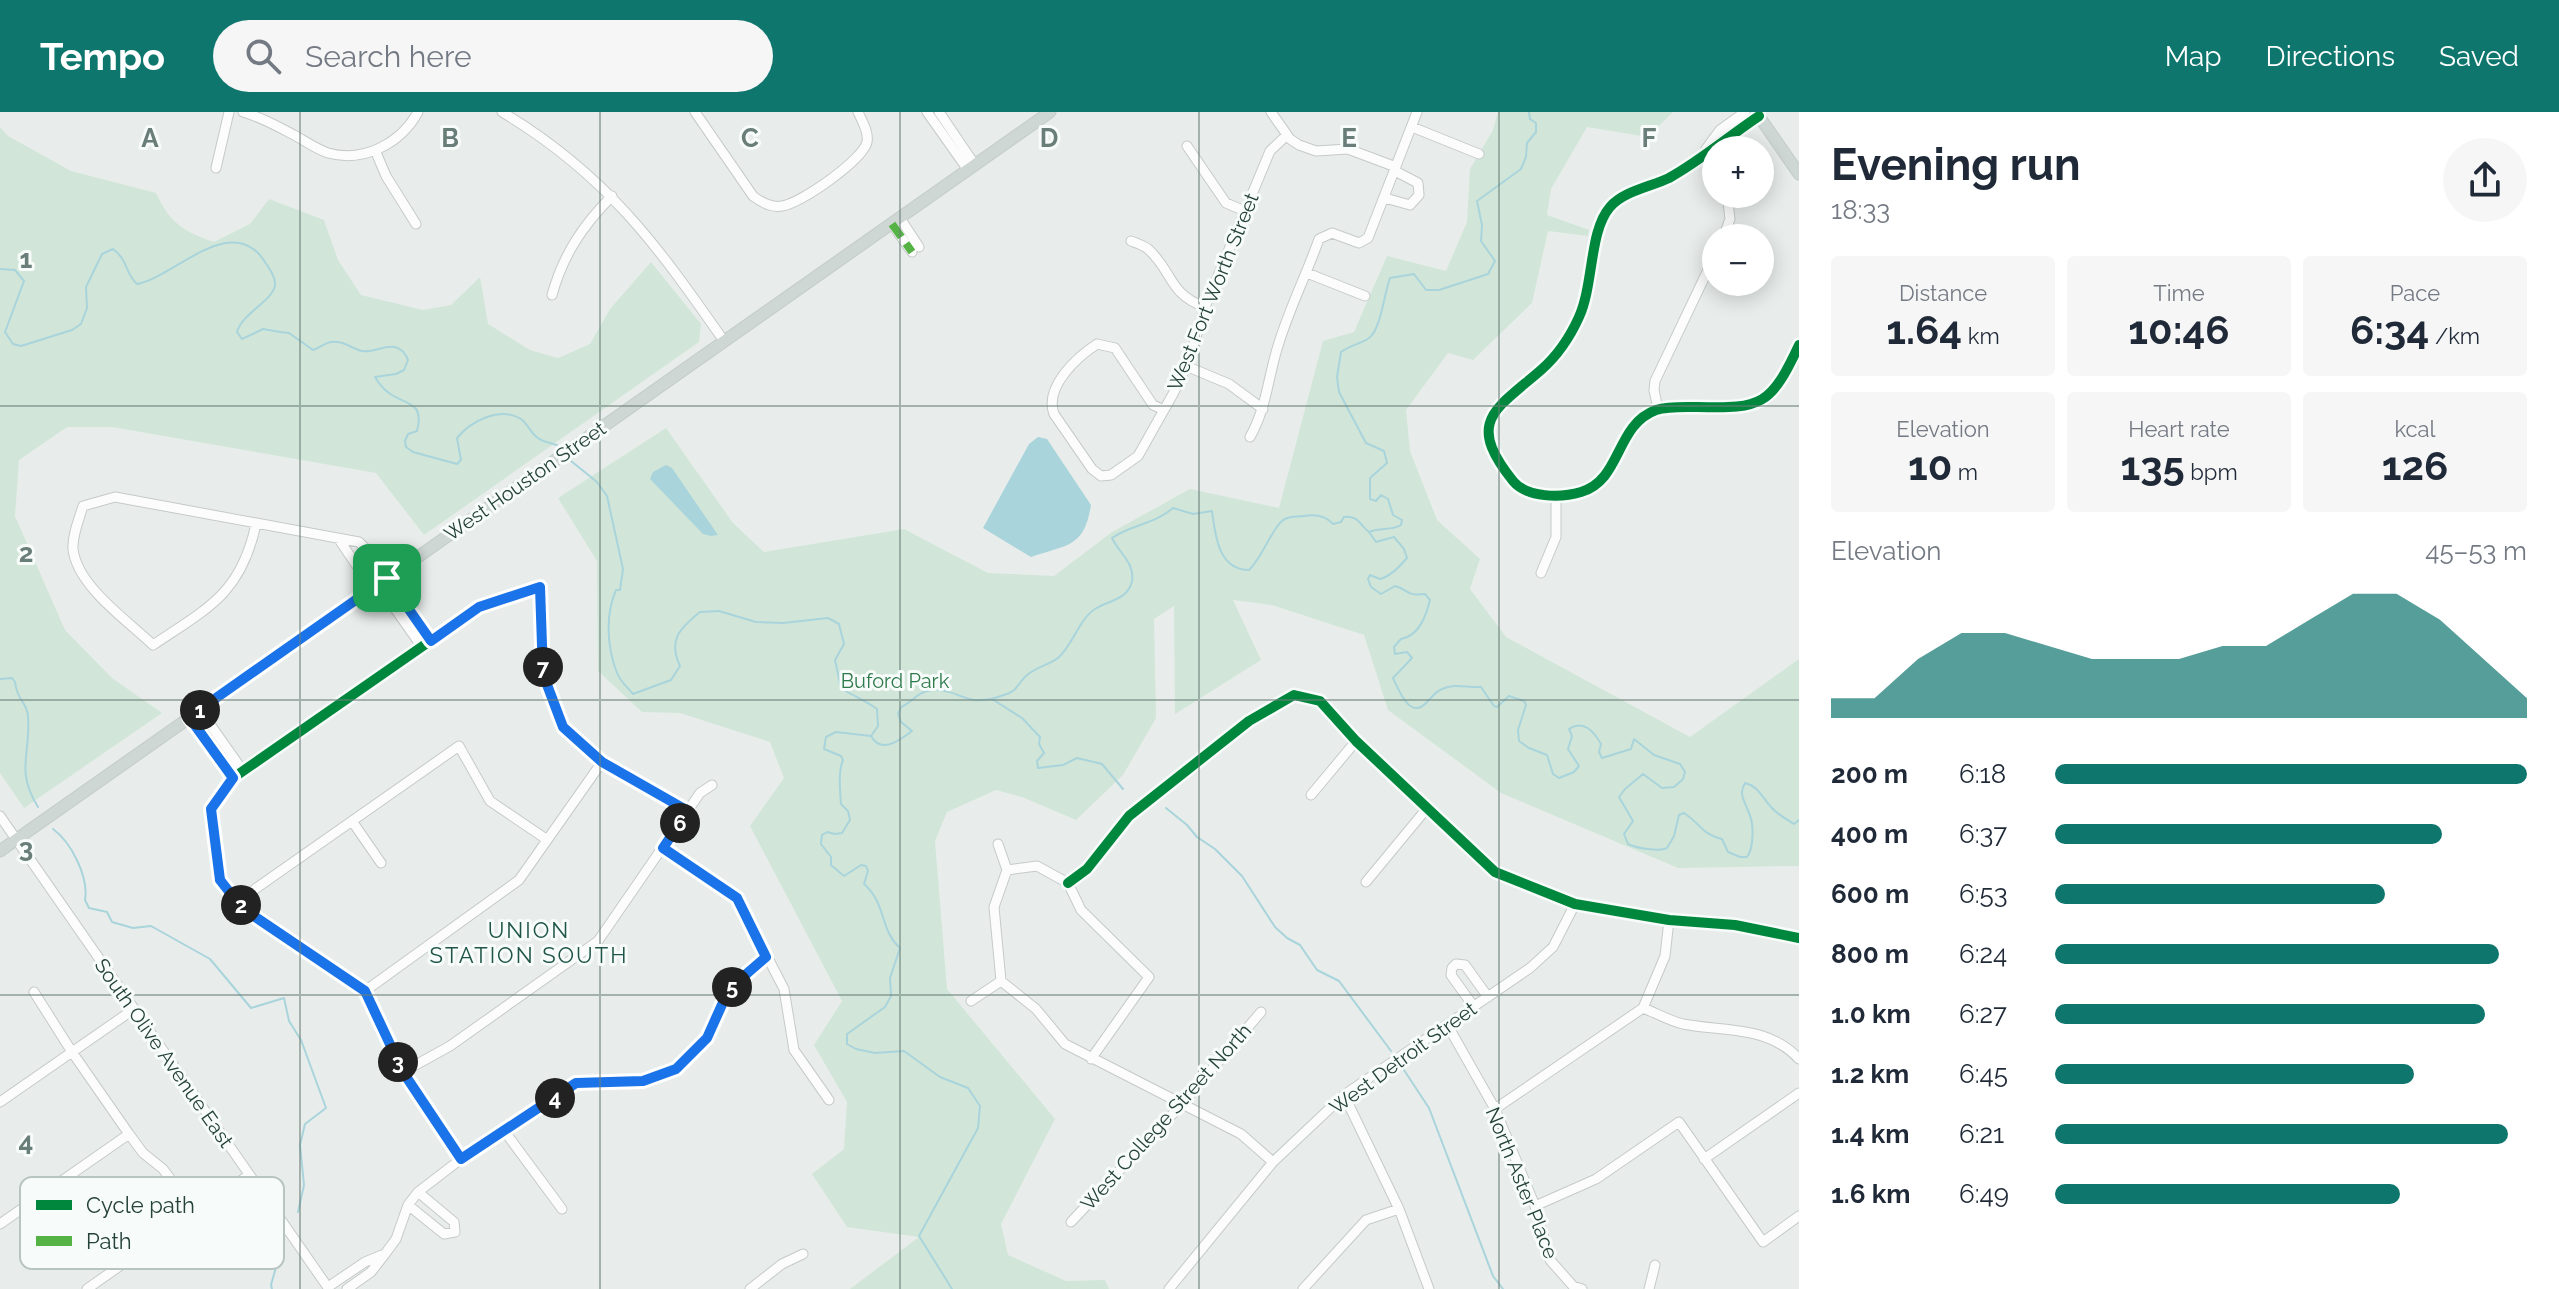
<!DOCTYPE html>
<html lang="en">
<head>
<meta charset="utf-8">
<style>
	:root { --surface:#fff; --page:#f6f6f7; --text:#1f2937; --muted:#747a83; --accent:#0f766e }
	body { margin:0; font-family:Raleway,sans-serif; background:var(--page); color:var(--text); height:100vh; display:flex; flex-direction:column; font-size:30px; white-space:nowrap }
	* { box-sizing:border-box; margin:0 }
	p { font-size:26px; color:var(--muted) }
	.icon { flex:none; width:44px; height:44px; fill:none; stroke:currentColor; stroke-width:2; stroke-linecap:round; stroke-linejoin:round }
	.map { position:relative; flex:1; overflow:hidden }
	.drawer { display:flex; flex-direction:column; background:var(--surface); width:760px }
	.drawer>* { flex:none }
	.fabs { position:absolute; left:1702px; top:24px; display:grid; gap:16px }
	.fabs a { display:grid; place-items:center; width:72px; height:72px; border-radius:50%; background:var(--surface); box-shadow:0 4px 20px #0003; font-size:40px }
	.pin { position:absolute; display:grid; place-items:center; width:68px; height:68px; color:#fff; margin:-34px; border-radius:16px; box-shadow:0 4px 12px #0006 }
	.km { position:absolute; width:40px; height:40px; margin:-20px; border-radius:50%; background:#222; color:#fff; font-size:22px; line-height:40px; text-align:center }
	.round { display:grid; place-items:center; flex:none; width:84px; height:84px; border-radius:42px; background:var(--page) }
	.headline { display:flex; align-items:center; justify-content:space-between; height:136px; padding:0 32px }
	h1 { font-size:44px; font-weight:700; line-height:60px }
	.stats { display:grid; grid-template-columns:repeat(3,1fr); gap:12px; height:136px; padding:8px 32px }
	.stats div { display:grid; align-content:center; border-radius:8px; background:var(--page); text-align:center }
	.stats b { font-size:40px; font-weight:700 }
	.stats small { font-size:22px; font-weight:400 }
	.stats p { font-size:22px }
	.chart { height:224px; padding:16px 32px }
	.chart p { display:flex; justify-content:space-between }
	.chart svg { width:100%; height:144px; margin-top:8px; fill:var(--accent); opacity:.7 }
	ul { padding:0 32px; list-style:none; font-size:26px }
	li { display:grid; grid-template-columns:128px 96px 1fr; align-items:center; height:60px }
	li i { height:20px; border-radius:10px; background:var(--accent) }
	header { display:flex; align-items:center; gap:48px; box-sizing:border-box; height:112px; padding:0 40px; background:var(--accent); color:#fff }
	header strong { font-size:38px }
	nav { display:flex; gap:44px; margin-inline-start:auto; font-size:28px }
	.search { width:560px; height:72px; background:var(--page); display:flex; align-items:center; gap:20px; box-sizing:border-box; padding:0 28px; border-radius:44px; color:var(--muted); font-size:30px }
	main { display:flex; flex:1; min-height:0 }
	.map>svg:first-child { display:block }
</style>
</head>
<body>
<header>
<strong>Tempo</strong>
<div class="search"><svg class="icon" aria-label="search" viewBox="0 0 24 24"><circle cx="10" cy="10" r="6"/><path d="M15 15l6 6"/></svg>Search here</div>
<nav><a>Map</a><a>Directions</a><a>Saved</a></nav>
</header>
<main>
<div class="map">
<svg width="1799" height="1177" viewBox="0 0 1799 1177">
	<rect width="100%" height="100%" fill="#e8edeb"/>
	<path fill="#d1e6d8" d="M1498 0H1673L1648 25 1587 15 1551 77 1547 103 1589 118 1588 124 1548 119 1532 191 1473 248 1448 241 1406 298 1410 339 1437 408 1480 447 1470 477 1506 525 1690 625 1799 547V754L1678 756 1501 681 1388 598 1364 523 1272 493 1233 488 1261 548 1175 602 1174 494 1154 507 1156 606 1123 663 1076 708 1022 685 996 678 947 700 935 729 947 877 1055 1007 1001 1112 1008 1143 1066 1169 1105 1168 1109 1177H850L919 1125 847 1115 812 1062 844 1037 847 990 814 933 842 889 750 714 784 666 770 630 680 601 642 600 598 559 597 449 558 386 666 316 733 411 764 440 904 417 988 461 1054 464 1112 420 1190 377 1279 396 1323 229 1354 220 1387 144 1446 159 1467 110 1470 57 1493 18Z
		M0 15 8 24 71 59 156 81C170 111 184 120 214 130L250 112 269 87 324 108 338 148 361 183 423 198 451 193 480 165 488 212 530 238 558 246 590 232 610 197 651 150 701 212 699 230 424 423 376 361 112 315H67L19 348 15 404 65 518 112 566 162 601 24 696 0 661Z"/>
	<path fill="#a9d4db" d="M1038 325 1047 327 1091 393C1084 436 1068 432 1031 445L983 416 1029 332Z
		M666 353 672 356 718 423 711 424 703 422 650 367 653 360Z"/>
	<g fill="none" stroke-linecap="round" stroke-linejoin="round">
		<path stroke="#a9d4db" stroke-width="2" d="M0 157 15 158 24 169 5 220 13 232 21 234 72 218 81 212 87 196 86 175 102 142 113 137C128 148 125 161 137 172 175 165 232 98 265 150 269 156 276 165 275 173 273 189 242 201 237 220L242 227 263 217 280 220 289 221 313 238C319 236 325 231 331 230 343 228 352 237 362 239 373 241 384 233 395 235 402 237 405 241 408 248L404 258 396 262 375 265C378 270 383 277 389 281 405 293 425 289 417 319L408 322 405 329 406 335 413 340 457 352 461 348 457 326C471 309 500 294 521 307 528 312 531 322 538 326 543 330 551 331 557 333
			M571 349 597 370 607 384 623 457 620 478H616C605 503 607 536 617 561 620 569 627 575 633 582L671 568 680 554C668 528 679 517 700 500L719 499 756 510 783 511 828 506 839 512 844 532 835 548 841 576C853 584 865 588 877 597L878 614 871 624C881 642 899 629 912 619L901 610 898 602 901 595C911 591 917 581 927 579 947 575 958 585 974 588 983 589 996 586 1004 583 1018 579 1017 572 1026 564 1035 555 1049 553 1058 546 1073 533 1079 507 1095 497 1109 488 1128 488 1132 469 1135 451 1119 441 1112 426 1130 413 1155 412 1173 396L1193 402 1212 399C1215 422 1218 458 1249 458 1262 446 1274 412 1285 407 1291 404 1298 405 1304 404 1316 402 1326 404 1333 412L1341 410 1344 405C1358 403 1360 413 1369 420 1379 415 1392 419 1401 413L1402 408 1393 403 1388 387 1381 383 1376 389 1370 387V366L1387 351 1384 339 1366 331 1339 280 1337 265 1341 240C1350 233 1361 232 1369 226 1381 217 1384 182 1390 166L1414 162 1426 178H1439L1488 162 1495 149 1481 129 1482 113 1477 89 1521 57 1526 45 1527 31 1536 20V11L1530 7 1529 0
			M1369 420 1376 430 1394 425 1404 437 1407 446C1400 454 1391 464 1380 467L1370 463 1368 467 1371 475 1381 482 1395 474C1410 478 1404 484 1425 482L1430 488C1426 504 1419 524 1401 527L1394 535 1395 542 1407 540 1412 546 1393 566C1399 578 1410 609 1427 590 1432 585 1435 580 1442 577 1455 571 1467 576 1481 575L1494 594 1497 595 1509 584 1524 589 1526 593 1518 618 1519 629 1529 636 1547 643 1553 662 1559 666 1574 660 1579 654 1568 637 1572 624 1569 617C1584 607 1594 620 1601 632L1599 640 1602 646 1631 637 1634 627 1654 643 1680 652 1685 660 1683 667 1674 675 1662 676 1643 662 1625 677 1619 685 1633 709 1624 722 1628 732C1636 736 1659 740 1667 736L1674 724 1679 703 1684 701C1701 712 1700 721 1722 727L1728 740 1740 745H1747C1754 736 1754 711 1749 701 1745 690 1738 682 1745 671 1758 674 1762 685 1771 695 1777 702 1786 707 1794 712L1799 708
			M0 567 12 566 15 570C17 589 27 590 28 604 31 643 15 658 38 695
			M992 587 1022 606 1040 625 1039 632 1044 641 1037 649 1038 656 1063 653 1077 646 1102 652 1123 677
			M871 624 836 620 826 625 824 637 841 644 843 648C838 660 840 678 841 692L848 699 850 708 842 721 835 722 827 720 822 723 821 732 831 745V753L844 764 861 753 866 754 868 759 864 772C887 792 879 817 900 836L890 866 891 884 885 895 847 922V932L856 937 875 941 904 939 940 965 968 976 980 994 978 1016 919 1124 952 1177
			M1166 696 1187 713 1197 725 1215 737 1242 764 1275 815 1287 826 1300 833 1317 858 1339 869 1391 939
			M53 717C71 730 89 765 85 788L89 796 107 800 112 810 133 816 151 814 210 847 251 896 284 886 289 909 301 928 326 996 305 1012 300 1033 304 1073 298 1100
			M1402 955 1429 996 1493 1164 1503 1177
			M272 1177 271 1173 281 1137"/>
		<g stroke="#c5cac8" stroke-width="11">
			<path id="minor" d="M243 0C261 5 277 14 294 23 305 29 316 37 328 41 364 51 401 31 418 0
				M502 0C606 62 657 133 724 229
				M695 0 753 84C762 91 771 96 782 94 800 92 863 48 867 30 869 20 862 9 858 0
				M927 0 968 58
				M939 0 975 53
				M1271 0 1290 27 1299 33 1316 39 1348 37 1396 55
				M1759 4C1729 24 1700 49 1669 66 1650 75 1624 79 1610 95 1589 119 1594 172 1579 205 1570 225 1557 244 1541 258 1495 298 1465 309 1513 369 1527 386 1561 386 1581 380 1622 368 1615 313 1656 298 1669 294 1684 295 1698 295 1762 297 1771 293 1799 233
				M1412 15 1479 42
				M1187 34 1226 91 1245 99
				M1706 37 1720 18 1745 0
				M375 38 386 64 416 112
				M1702 43 1716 64
				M216 56 229 0
				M1385 86 1410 93 1419 83 1418 71 1395 59
				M900 106 919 135
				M892 112 912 140
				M1723 126 1730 107 1727 82
				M1131 129C1136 131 1143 133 1148 137 1173 159 1168 182 1205 195
				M1307 161 1365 184
				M552 183C563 143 583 113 612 84
				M1186 254 1229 272 1263 297
				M1658 297 1654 278 1655 269 1716 141
				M1164 298 1153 293 1115 236 1097 232C1077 245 1044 275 1054 302L1092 357 1101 364 1111 363 1138 344 1173 282 1188 251 1205 195 1270 39 1287 23
				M1250 325C1266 297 1268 267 1277 237 1288 199 1306 164 1319 127L1332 121 1359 131 1368 126 1417 0
				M256 412C241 482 208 496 153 533 127 508 77 474 73 437 72 424 79 407 83 394L115 385 359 430 371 442 431 529
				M338 426 361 460 391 491 422 535
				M1541 461 1556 425V383
				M200 598 243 659
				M189 605 233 666
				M1311 683 1356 629
				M0 704 329 1177
				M352 709 381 751
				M998 732 1007 758 994 795 1001 869 1036 897 1065 932 1241 1022 1273 1050
				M663 736 737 786 784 877 794 938 829 988
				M1007 758 1037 754 1068 771 1081 798 1149 865 1091 947
				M1366 770 1428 695
				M1068 771 1087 757 1129 704 1249 609 1294 583 1320 589 1356 629 1495 760 1575 792 1669 808 1735 813 1799 826
				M242 796 255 777 459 634 490 689 546 727
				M365 879 519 768 602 650
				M34 880 72 940 129 1022 143 1041 163 1057 195 1101
				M971 889 1001 869
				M1474 895 1451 863 1452 856 1456 852 1465 853 1488 885
				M1643 896C1656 901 1670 909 1683 912 1724 920 1768 913 1799 947
				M1448 914 1495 997 1535 1094 1550 1148 1573 1174 1582 1177
				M403 960 450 934 598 829 700 681 712 673
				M1344 983 1399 1097 1429 1177
				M0 990 134 897
				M1495 997 1643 896 1665 844 1669 808
				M505 1020 562 1097
				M461 1047 403 960 365 879 242 796 220 768 211 697 233 666 479 495 540 475 543 562 563 615 602 650 688 699
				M1704 1047 1799 981
				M408 1093 444 1122 455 1120 454 1110 418 1080
				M1535 1094 1596 1067 1679 1010 1763 1130 1799 1104
				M1071 1110 1183 991 1261 900
				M0 1112 129 1022
				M328 1175 365 1150 382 1143
				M87 1177 249 1063
				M347 1177 371 1160 385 1142 396 1127 408 1093 418 1080 461 1047 576 971 643 969 676 957 707 926 729 877 766 845
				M750 1177 782 1152 803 1142
				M1169 1177 1273 1050 1344 983 1530 856 1553 835 1575 792
				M1303 1177 1366 1108 1399 1097
				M1649 1177 1655 1153"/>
		</g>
		<g stroke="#c3ccc9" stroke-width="13">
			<path id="major" d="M1756 0 1799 62
				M0 739 1050 0"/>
		</g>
		<use href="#minor" stroke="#fcfcfc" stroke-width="9"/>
		<use href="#major" stroke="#cfd7d5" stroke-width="11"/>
		<path stroke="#55b346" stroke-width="8" stroke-dasharray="16 8" stroke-linecap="butt" d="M892 112 912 140"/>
		<g stroke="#f7fbf9" stroke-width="15">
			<path id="cycleway" d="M1759 4C1729 24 1700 49 1669 66 1650 75 1624 79 1610 95 1589 119 1594 172 1579 205 1570 225 1557 244 1541 258 1495 298 1465 309 1513 369 1527 386 1561 386 1581 380 1622 368 1615 313 1656 298 1669 294 1684 295 1698 295 1762 297 1771 293 1799 233
				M1068 771 1087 757 1129 704 1249 609 1294 583 1320 589 1356 629 1495 760 1575 792 1669 808 1735 813 1799 826
				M461 1047 403 960 365 879 242 796 220 768 211 697 233 666 479 495 540 475 543 562 563 615 602 650 688 699"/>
		</g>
		<use href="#cycleway" stroke="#00873e" stroke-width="10"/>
	</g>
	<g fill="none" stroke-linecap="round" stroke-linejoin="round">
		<g stroke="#fff" stroke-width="16">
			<path id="route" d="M387 466 431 529 479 495 540 475 543 562 563 615 602 650 688 699 663 736 737 786 766 845 729 877 707 926 676 957 643 969 576 971 461 1047 403 960 365 879 242 796 220 768 211 697 233 666 189 605Z"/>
		</g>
		<use href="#route" stroke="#1a73e8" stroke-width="10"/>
	</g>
	<path fill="none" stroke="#697e78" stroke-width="2" stroke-opacity="0.55" d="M300 0V1177M600 0V1177M900 0V1177M1199 0V1177M1499 0V1177M0 294H1799M0 588H1799M0 883H1799"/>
	<g text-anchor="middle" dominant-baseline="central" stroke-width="6" stroke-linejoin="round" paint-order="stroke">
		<g font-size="20" fill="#24423a" stroke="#f7fbf9">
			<text transform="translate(1213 180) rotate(-68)">West Fort Worth Street</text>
			<text transform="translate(525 369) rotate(-35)">West Houston Street</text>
			<text transform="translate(164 941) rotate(55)">South Olive Avenue East</text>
			<text transform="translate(1403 946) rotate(-36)">West Detroit Street</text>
			<text transform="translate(1166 1005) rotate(-48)">West College Street North</text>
			<text transform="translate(1522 1071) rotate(68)">North Aster Place</text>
		</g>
		<g font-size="20" fill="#2d7a4b" stroke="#f7fbf9">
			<text x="895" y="569">Buford Park</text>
		</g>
		<g font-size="22" letter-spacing="2" fill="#1f5548" stroke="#f7fbf9">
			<text x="529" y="818">UNION<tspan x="529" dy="25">STATION SOUTH</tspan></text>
		</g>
	</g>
	<rect x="20" y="1065" width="264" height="92" rx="12" fill="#f7fbf9" stroke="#b8c4c0" stroke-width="2"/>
	<rect x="36" y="1088" width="36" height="10" fill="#00873e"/>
	<rect x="36" y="1124" width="36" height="10" fill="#55b346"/>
	<g font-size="22" fill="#24423a">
		<text x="86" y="1101">Cycle path</text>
		<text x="86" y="1137">Path</text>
	</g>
	<g font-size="26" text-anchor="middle" font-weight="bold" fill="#697e78" stroke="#f7fbf9" stroke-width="6" stroke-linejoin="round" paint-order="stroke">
		<text x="150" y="35">A</text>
		<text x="450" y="35">B</text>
		<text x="750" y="35">C</text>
		<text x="1049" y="35">D</text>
		<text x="1349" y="35">E</text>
		<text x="1649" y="35">F</text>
		<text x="26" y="156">1</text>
		<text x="26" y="450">2</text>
		<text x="26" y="745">3</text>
		<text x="26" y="1039">4</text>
	</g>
</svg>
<div class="fabs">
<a>+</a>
<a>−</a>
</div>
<div class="pin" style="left:387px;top:466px;background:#1e9e55"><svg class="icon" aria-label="arrive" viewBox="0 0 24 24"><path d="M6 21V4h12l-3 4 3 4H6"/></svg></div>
<b class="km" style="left:200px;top:598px">1</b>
<b class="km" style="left:241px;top:793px">2</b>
<b class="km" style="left:398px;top:950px">3</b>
<b class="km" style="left:555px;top:986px">4</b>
<b class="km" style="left:732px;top:875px">5</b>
<b class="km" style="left:680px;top:711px">6</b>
<b class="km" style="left:543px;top:555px">7</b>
</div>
<section class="drawer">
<div class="headline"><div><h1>Evening run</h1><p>18:33</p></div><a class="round"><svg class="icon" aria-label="share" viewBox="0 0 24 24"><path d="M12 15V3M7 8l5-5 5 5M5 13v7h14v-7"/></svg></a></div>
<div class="stats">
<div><p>Distance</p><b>1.64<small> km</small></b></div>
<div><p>Time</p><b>10:46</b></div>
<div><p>Pace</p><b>6:34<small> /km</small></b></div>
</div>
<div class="stats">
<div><p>Elevation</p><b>10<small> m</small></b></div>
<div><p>Heart rate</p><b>135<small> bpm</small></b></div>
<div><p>kcal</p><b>126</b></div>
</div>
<div class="chart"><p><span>Elevation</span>45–53 m</p>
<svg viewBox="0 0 160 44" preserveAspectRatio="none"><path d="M0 44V38L10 38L20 26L30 18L40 18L50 22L60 26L70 26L80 26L90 22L100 22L110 14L120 6L130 6L140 14L150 26L160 38V44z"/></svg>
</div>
<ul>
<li><b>200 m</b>6:18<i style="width:100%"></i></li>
<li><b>400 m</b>6:37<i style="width:82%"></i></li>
<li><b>600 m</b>6:53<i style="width:70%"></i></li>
<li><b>800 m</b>6:24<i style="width:94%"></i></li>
<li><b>1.0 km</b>6:27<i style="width:91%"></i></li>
<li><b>1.2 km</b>6:45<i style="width:76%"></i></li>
<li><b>1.4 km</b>6:21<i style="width:96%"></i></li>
<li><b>1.6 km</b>6:49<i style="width:73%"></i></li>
</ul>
</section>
</main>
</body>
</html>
